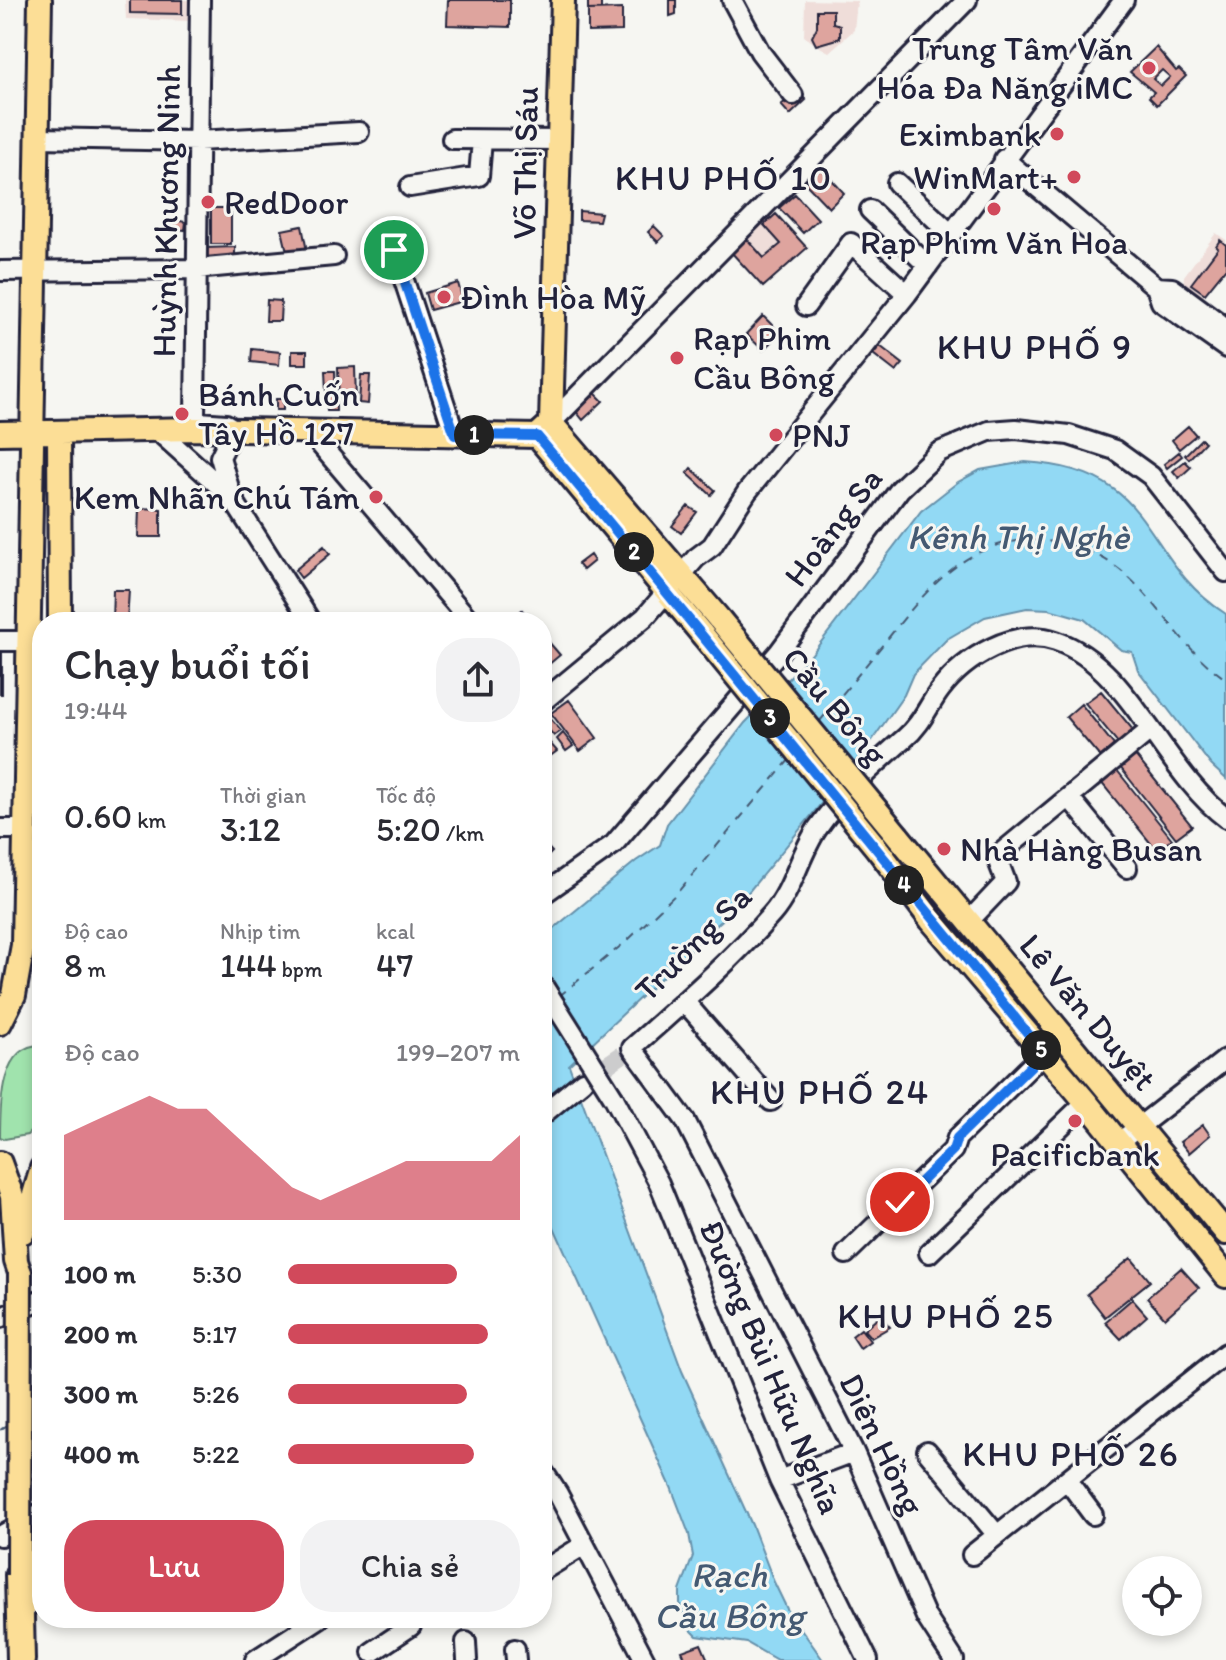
<!DOCTYPE html>
<html lang="vi">
<head>
<meta charset="utf-8">
<style>
	:root { --surface:#fff; --page:#f2f2f3; --text:#2b2b33; --muted:#7c7c81; --accent:#d1495b }
	body { margin:0; font-family:Itim,sans-serif; background:var(--page); color:var(--text); height:100vh; display:flex; flex-direction:column; font-size:30px; white-space:nowrap }
	* { box-sizing:border-box; margin:0 }
	p { font-size:26px; color:var(--muted) }
	.icon { flex:none; width:44px; height:44px; fill:none; stroke:currentColor; stroke-width:2; stroke-linecap:round; stroke-linejoin:round }
	.map { position:relative; flex:1; overflow:hidden }
	.drawer { position:absolute; left:32px; top:612px; width:520px; height:1016px; display:flex; flex-direction:column; background:var(--surface); border-radius:32px; box-shadow:0 4px 12px #0003 }
	.drawer>* { flex:none }
	.fabs { position:absolute; left:1122px; top:1556px; display:grid; gap:16px }
	.fabs a { display:grid; place-items:center; width:80px; height:80px; border-radius:50%; background:var(--surface); box-shadow:0 4px 12px #0003; font-size:40px }
	.pin { position:absolute; display:grid; place-items:center; width:68px; height:68px; color:#fff; margin:-34px; border:4px solid #fff; border-radius:50%; box-shadow:0 2px 8px #0007 }
	.km { position:absolute; width:40px; height:40px; margin:-20px; border-radius:50%; background:#222; color:#fff; font-size:22px; line-height:40px; text-align:center }
	.round { display:grid; place-items:center; flex:none; width:84px; height:84px; border-radius:32px; background:var(--page) }
	.summary { display:flex; align-items:center; justify-content:space-between; height:136px; padding:0 32px }
	h1 { font-size:44px; font-weight:600; line-height:60px }
	.metrics { display:grid; grid-template-columns:repeat(3,1fr); gap:12px; height:136px; padding:8px 32px }
	.metrics div { display:grid; align-content:center }
	.metrics b { font-size:34px; font-weight:600 }
	.metrics small { font-size:22px; font-weight:400 }
	.metrics p { font-size:22px }
	.chart { height:224px; padding:16px 32px }
	.chart p { display:flex; justify-content:space-between }
	.chart svg { width:100%; height:144px; margin-top:8px; fill:var(--accent); opacity:.7 }
	.action { display:flex; gap:16px; margin-top:auto; padding:16px 32px }
	.action a { flex:1; height:92px; border-radius:32px; background:var(--accent); color:#fff; font-size:32px; font-weight:600; line-height:92px; text-align:center }
	.action a+a { background:var(--page); color:var(--text) }
	ul { padding:0 32px; list-style:none; font-size:26px }
	li { display:grid; grid-template-columns:128px 96px 1fr; align-items:center; height:60px }
	li i { height:20px; border-radius:10px; background:var(--accent) }
	.map>svg:first-child { display:block }
</style>
</head>
<body>
<div class="map">
<svg width="1226" height="1660" viewBox="0 0 1226 1660">
	<rect width="100%" height="100%" fill="#f6f6f2"/>
	<filter id="ink" filterUnits="userSpaceOnUse"><feTurbulence type="fractalNoise" baseFrequency=".0125" numOctaves="2"/><feDisplacementMap in="SourceGraphic" scale="16" xChannelSelector="R" yChannelSelector="G"/><feConvolveMatrix kernelMatrix="1 2 1 2 8 2 1 2 1" color-interpolation-filters="sRGB"/></filter>
	<g filter="url(#ink)">
		<path fill="#efddd9" d="M125 0H193V21L126 19Z
			M805 0 857 1 854 30 829 52 816 45 804 36Z
			M772 210 807 248 763 287 731 252Z
			M1216 233 1226 240V268L1201 300 1183 287 1184 276Z"/>
		<path fill="#a0e3ad" stroke="#618274" stroke-width="2" d="M42 1045V1121L27 1135 5 1139 0 1137C0 1104 0 1044 42 1045Z"/>
		<path fill="#92d9f4" stroke="#6590aa" stroke-width="2" d="M1025 462C1161 470 1138 558 1226 614V779L1211 765 1138 670 1132 652 1121 650 1084 619 1049 609 1027 608 985 617 947 639 913 674 904 695 866 749 737 906 569 1065 682 1371 752 1525 774 1582 787 1609 823 1660H777L747 1643 697 1636 688 1627 680 1604V1591L693 1556 689 1534 671 1487 553 1225 542 1209V938L636 861 660 845 667 824 745 723 811 655 921 511 958 482 980 470Z"/>
		<path fill="#f6f6f2" d="M42 1314V1480L0 1504V1335Z"/>
		<g fill="none" stroke-linecap="round" stroke-linejoin="round">
			<path stroke="#445972" stroke-width="2" stroke-dasharray="10 8" stroke-linecap="butt" d="M819 722C843 694 866 665 889 637 930 585 973 533 1047 541 1074 544 1099 553 1120 570 1160 602 1183 651 1226 679
				M558 997 628 940 677 893 790 759
				M31 1409 42 1403
				M0 1430 9 1424"/>
		</g>
		<path fill="#dea49e" stroke="#22223b" stroke-width="2" fill-rule="evenodd" d="M130 0H182V14L130 13Z
			M448 0H510V27L447 25Z
			M588 0H601V10H588Z
			M670 0H676V14L670 16Z
			M622 9V31L588 32V10Z
			M817 10H833V23L840 25V38L816 45 812 37 817 27Z
			M1156 47 1176 71 1179 69 1186 76 1157 105 1149 97 1154 92 1130 72ZM1162 70 1170 77 1161 86 1153 79Z
			M798 92 806 100 790 115 781 105Z
			M821 168 844 193 829 208 805 183Z
			M795 194 818 219 803 233 779 208Z
			M211 208H231V244H211Z
			M579 211 601 213 599 221 579 220Z
			M776 214 807 248 763 287 731 252 746 238 764 258 781 244 764 225Z
			M167 219 186 222 185 230 166 227Z
			M302 226 307 251 288 256 282 230Z
			M654 226 664 236 658 242 648 232Z
			M1220 240 1226 245V268L1205 294 1191 284 1218 248 1216 246Z
			M235 247V258L205 259V248Z
			M458 283 463 301 430 310 425 293Z
			M267 300 281 301 280 321H266Z
			M763 316 780 333 763 350 746 334Z
			M880 346 903 364 896 372 873 354Z
			M252 349 280 352 279 365 251 362Z
			M292 351H307V364H292Z
			M355 367 356 401 339 402 338 368Z
			M325 371H335L336 411H327Z
			M361 375H370L368 404 359 403Z
			M594 392 603 401 583 420 575 410Z
			M276 399H283V410H276Z
			M1188 426 1196 435 1179 449 1172 440Z
			M1201 439 1205 442 1189 459 1185 455Z
			M1179 452 1182 456 1167 468 1164 464Z
			M1185 461 1191 467 1179 478 1173 471Z
			M691 468 715 490 711 495 687 473Z
			M688 506 697 512 681 533 672 526Z
			M139 508 161 509V537H138Z
			M324 546 330 554 301 578 295 570Z
			M590 555 594 561 583 570 578 564Z
			M113 590H129L127 622H112Z
			M522 610 532 622H508Z
			M542 634 560 655 542 670Z
			M0 651H2V694H0Z
			M1101 691 1134 731 1118 743 1085 703Z
			M569 700 597 738 580 751 551 713Z
			M1081 704 1114 745 1100 757 1066 717Z
			M543 710 561 731 554 736 542 722Z
			M563 733 573 746 566 751 557 739Z
			M542 734 557 751 549 757 542 749Z
			M1135 755 1192 826 1176 838 1120 767Z
			M1116 769 1172 839 1157 851 1100 781Z
			M542 841 552 852 547 857 542 852Z
			M1203 1125 1210 1135 1189 1153 1180 1142Z
			M1131 1258 1150 1281 1105 1317 1087 1294Z
			M1181 1268 1199 1288 1165 1318 1147 1298Z
			M1132 1299 1147 1316 1121 1339 1105 1322Z
			M880 1316 890 1327 871 1338 864 1330Z
			M861 1329 870 1341 860 1348 852 1336Z
			M701 1644 708 1660H686L682 1651Z"/>
		<g fill="none" stroke-linecap="round" stroke-linejoin="round">
			<path stroke="#cccccd" stroke-width="18" stroke-dasharray="18 9" stroke-linecap="butt" d="M585 1080 632 1048"/>
			<g stroke="#22223b" stroke-width="24">
				<path id="minor" d="M200 0 195 417 199 422 226 424 234 429 220 457 232 498 311 622
					M732 0 760 52 793 95
					M38 138 198 141 359 132
					M452 139 560 140
					M1004 159 1156 287 1161 302 1226 348
					M897 183 951 234
					M410 187 479 176 482 140
					M870 210 928 266
					M394 250 455 435
					M0 271 195 269 334 256
					M1156 287 1172 288 1226 328
					M806 306 851 243 907 294
					M551 423 967 0
					M308 430 471 622
					M158 431 227 493
					M0 641H29
					M542 702 645 617 696 558 712 546 747 492 907 294 1124 0
					M1069 797 1127 868
					M0 829H25
					M542 895 614 844 779 652 900 489 939 452 989 431 1016 429 1069 435 1115 450 1151 476 1226 572
					M968 922 1006 882 998 861 1001 853 1150 730
					M684 1001 771 1101
					M614 1098 659 1183 779 1480 868 1660
					M542 1115 583 1081
					M1118 1143 1226 1059
					M929 1253 1086 1102
					M846 1254 953 1150 957 1138 1044 1053
					M0 1318 42 1299
					M927 1451 997 1535
					M542 1476 545 1474 558 1494 645 1660
					M779 1480 854 1452
					M1067 1480 1093 1515
					M0 1536 42 1512
					M972 1555 1226 1353
					M542 1571 584 1545
					M19 1616 42 1592
					M466 1642 467 1660
					M515 1649 516 1660
					M372 1652 411 1626
					M255 1660 320 1618
					M954 1660 926 1617 854 1452 685 1120 632 1048C680 1005 729 963 772 914 793 890 799 856 817 829 843 792 872 767 905 738 921 725 928 706 940 690 965 657 1015 627 1056 641 1129 665 1163 771 1226 818"/>
			</g>
			<g stroke="#22223b" stroke-width="28">
				<path id="major" d="M551 423 563 0
					M551 423 720 620
					M0 433 194 429 537 436 551 423
					M59 433 60 622
					M537 436 702 634
					M898 836 1226 1233
					M879 851 931 920 1086 1102 1226 1276
					M0 1023 14 995 23 945 40 0
					M0 1163 12 1196 16 1261 20 1273
					M23 1232 42 1168"/>
			</g>
			<g stroke="#22223b" stroke-width="32">
				<path id="highway" d="M19 1575 21 1660"/>
			</g>
			<use href="#minor" stroke="#f6f6f2" stroke-width="18"/>
			<use href="#major" stroke="#fcde96" stroke-width="22"/>
			<use href="#highway" stroke="#fcde96" stroke-width="26"/>
			<g stroke="#22223b" stroke-width="24" stroke-linecap="butt">
				<path id="minor-bridge" d="M542 984 614 1098"/>
			</g>
			<g stroke="#22223b" stroke-width="28" stroke-linecap="butt">
				<path id="major-bridge" d="M720 620 898 836
					M702 634 879 851
					M19 1575 20 1273"/>
			</g>
			<use href="#minor-bridge" stroke="#f6f6f2" stroke-width="18"/>
			<use href="#major-bridge" stroke="#fcde96" stroke-width="22"/>
		</g>
	</g>
	<g fill="none" stroke-linecap="round" stroke-linejoin="round" filter="url(#ink)">
		<g stroke="#fff" stroke-width="16">
			<path id="route" d="M394 250 455 435 537 436C708 640 874 848 1044 1053L957 1138 953 1150 900 1202"/>
		</g>
		<use href="#route" stroke="#1a73e8" stroke-width="10"/>
	</g>
	<g fill="#d1495b" stroke="#f6f6f2" stroke-width="3">
		<circle cx="1149" cy="68" r="8"/>
		<circle cx="1057" cy="134" r="8"/>
		<circle cx="1074" cy="177" r="8"/>
		<circle cx="208" cy="202" r="8"/>
		<circle cx="994" cy="209" r="8"/>
		<circle cx="444" cy="297" r="8"/>
		<circle cx="677" cy="358" r="8"/>
		<circle cx="182" cy="414" r="8"/>
		<circle cx="776" cy="435" r="8"/>
		<circle cx="376" cy="497" r="8"/>
		<circle cx="944" cy="849" r="8"/>
		<circle cx="1075" cy="1121" r="8"/>
	</g>
	<g text-anchor="middle" dominant-baseline="central" stroke-width="6" stroke-linejoin="round" paint-order="stroke">
		<g font-size="34" fill="#22223b" stroke="#f6f6f2" text-anchor="start">
			<text x="1133" y="48" text-anchor="end">Trung Tâm Văn<tspan x="1133" dy="39">Hóa Đa Năng iMC</tspan></text>
			<text x="1041" y="134" text-anchor="end">Eximbank</text>
			<text x="1058" y="177" text-anchor="end">WinMart+</text>
			<text x="224" y="202">RedDoor</text>
			<text x="994" y="242" text-anchor="middle">Rạp Phim Văn Hoa</text>
			<text x="460" y="297">Đình Hòa Mỹ</text>
			<text x="693" y="338">Rạp Phim<tspan x="693" dy="39">Cầu Bông</tspan></text>
			<text x="198" y="394">Bánh Cuốn<tspan x="198" dy="39">Tây Hồ 127</tspan></text>
			<text x="792" y="435">PNJ</text>
			<text x="360" y="497" text-anchor="end">Kem Nhãn Chú Tám</text>
			<text x="960" y="849">Nhà Hàng Busan</text>
			<text x="1075" y="1154" text-anchor="middle">Pacificbank</text>
		</g>
		<g font-size="34" fill="#22223b" stroke="#f6f6f2">
			<text transform="translate(525 163) rotate(-89)">Võ Thị Sáu</text>
			<text transform="translate(166 211) rotate(-89)">Huỳnh Khương Ninh</text>
			<text transform="translate(833 527) rotate(-53)">Hoàng Sa</text>
			<text transform="translate(835 706) rotate(50)">Cầu Bông</text>
			<text transform="translate(693 943) rotate(-45)">Trường Sa</text>
			<text transform="translate(1088 1012) rotate(50)">Lê Văn Duyệt</text>
			<text transform="translate(771 1367) rotate(67)">Đường Bùi Hữu Nghĩa</text>
			<text transform="translate(882 1444) rotate(64)">Diên Hồng</text>
		</g>
		<g font-size="36" letter-spacing="2" fill="#22223b" stroke="#f6f6f2">
			<text x="724" y="177">KHU PHỐ 10</text>
			<text x="1035" y="346">KHU PHỐ 9</text>
			<text x="820" y="1091">KHU PHỐ 24</text>
			<text x="946" y="1315">KHU PHỐ 25</text>
			<text x="1071" y="1453">KHU PHỐ 26</text>
		</g>
		<g font-size="36" font-style="italic" fill="#445972" stroke="#f6f6f2">
			<text x="1018" y="536">Kênh Thị Nghè</text>
			<text x="729" y="1574">Rạch<tspan x="729" dy="41">Cầu Bông</tspan></text>
		</g>
	</g>
</svg>
<div class="fabs">
<a><svg class="icon" aria-label="locate" viewBox="0 0 24 24"><circle cx="12" cy="12" r="6"/><path d="M12 2v4M12 18v4M2 12h4M18 12h4"/></svg></a>
</div>
<div class="pin" style="left:394px;top:250px;background:#1e9e55"><svg class="icon" aria-label="arrive" viewBox="0 0 24 24"><path d="M6 21V4h12l-3 4 3 4H6"/></svg></div>
<div class="pin" style="left:900px;top:1202px;background:#d93025"><svg class="icon" aria-label="check" viewBox="0 0 24 24"><path d="M5 12l5 5 9-10"/></svg></div>
<b class="km" style="left:474px;top:435px">1</b>
<b class="km" style="left:634px;top:552px">2</b>
<b class="km" style="left:770px;top:718px">3</b>
<b class="km" style="left:904px;top:885px">4</b>
<b class="km" style="left:1041px;top:1050px">5</b>
<section class="drawer">
<div class="summary"><div><h1>Chạy buổi tối</h1><p>19:44</p></div><a class="round"><svg class="icon" aria-label="share" viewBox="0 0 24 24"><path d="M12 15V3M7 8l5-5 5 5M5 13v7h14v-7"/></svg></a></div>
<div class="metrics">
<div><b>0.60<small> km</small></b></div>
<div><p>Thời gian</p><b>3:12</b></div>
<div><p>Tốc độ</p><b>5:20<small> /km</small></b></div>
</div>
<div class="metrics">
<div><p>Độ cao</p><b>8<small> m</small></b></div>
<div><p>Nhịp tim</p><b>144<small> bpm</small></b></div>
<div><p>kcal</p><b>47</b></div>
</div>
<div class="chart"><p><span>Độ cao</span>199–207 m</p>
<svg viewBox="0 0 160 44" preserveAspectRatio="none"><path d="M0 44V18L10 14L20 10L30 6L40 10L50 10L60 18L70 26L80 34L90 38L100 34L110 30L120 26L130 26L140 26L150 26L160 18V44z"/></svg>
</div>
<ul>
<li><b>100 m</b>5:30<i style="width:73%"></i></li>
<li><b>200 m</b>5:17<i style="width:86%"></i></li>
<li><b>300 m</b>5:26<i style="width:77%"></i></li>
<li><b>400 m</b>5:22<i style="width:80%"></i></li>
</ul>
<div class="action"><a>Lưu</a><a>Chia sẻ</a></div>
</section>
</div>
</body>
</html>
